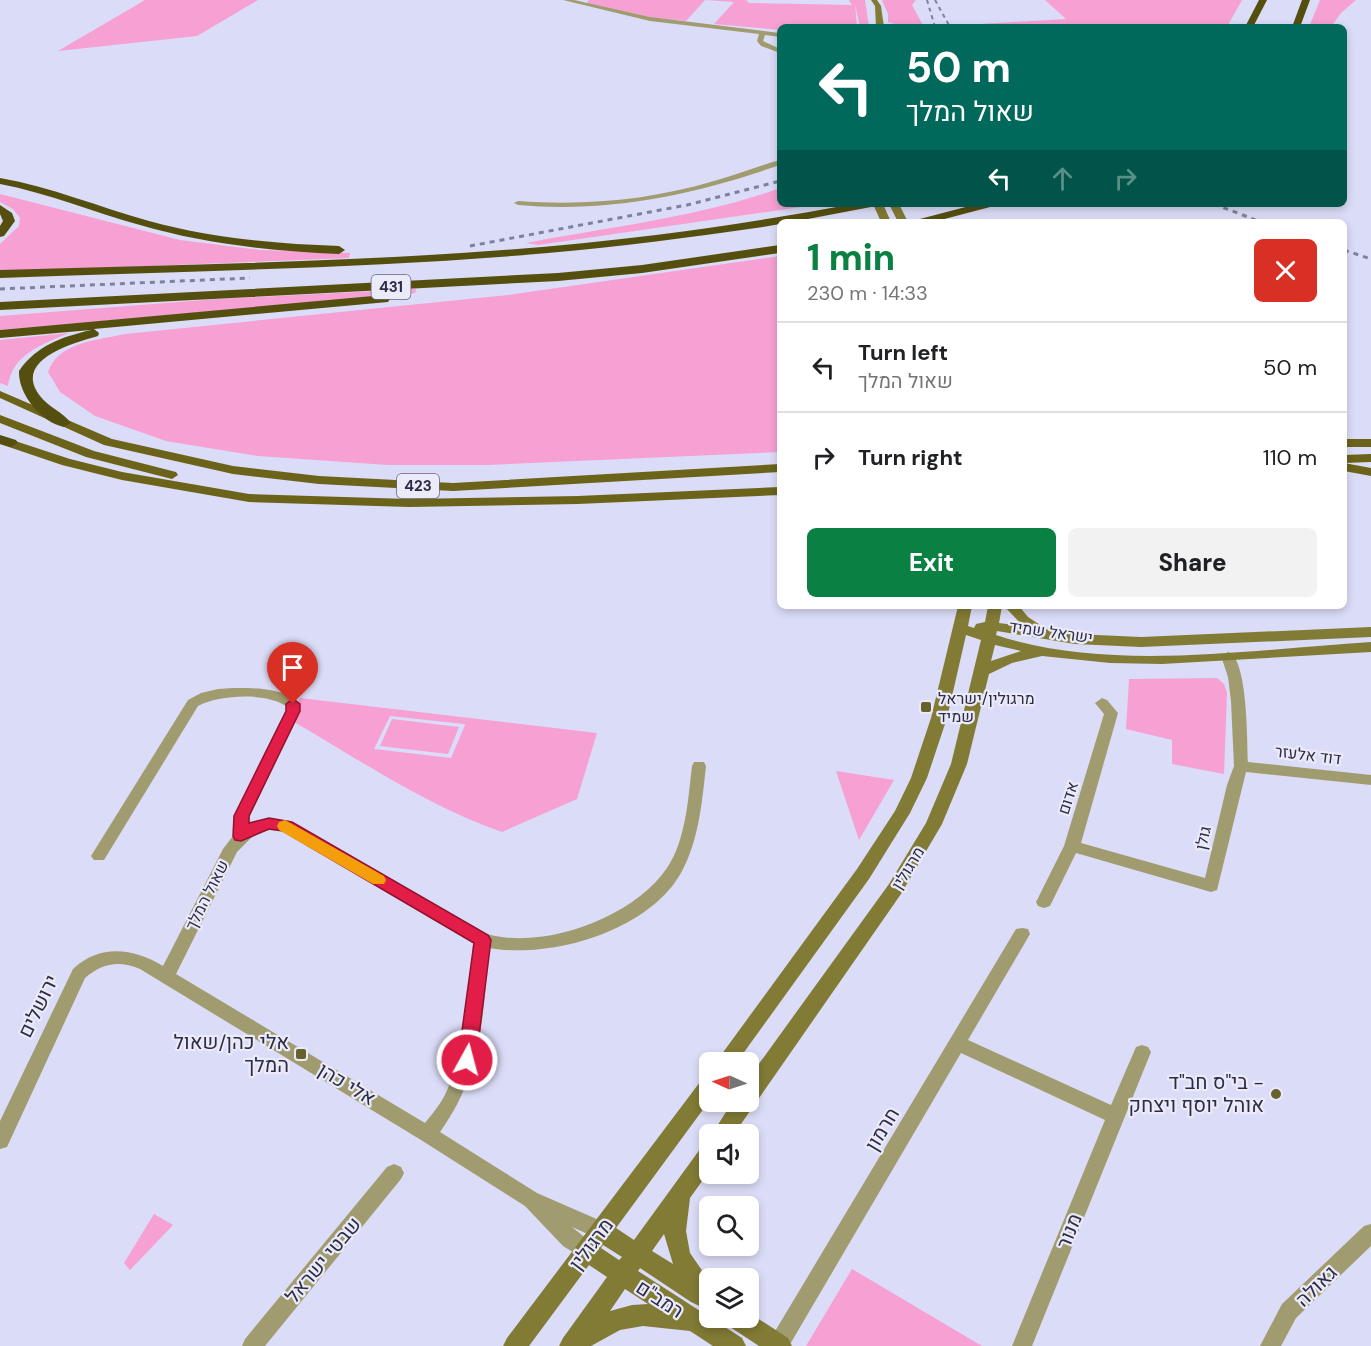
<!DOCTYPE html>
<meta charset="utf-8">
<style>
body{margin:0;font-family:"DM Sans",Heebo,sans-serif;background:#f2f2f2;color:#202124;height:100vh;display:flex;flex-direction:column;font-size:22px;white-space:nowrap}
*{box-sizing:border-box;margin:0}
p{font-size:20px;color:#757577}
.icon{flex:none;width:33px;height:33px;fill:none;stroke:currentColor;stroke-width:2;stroke-linecap:round;stroke-linejoin:round}
.map{position:relative;flex:1;overflow:hidden}
.sheet{position:absolute;left:777px;top:219px;width:570px;height:390px;display:flex;flex-direction:column;background:#fff;border-radius:9px;box-shadow:0 3px 9px #0003}
.sheet>*{flex:none}
.banner{position:absolute;left:777px;top:24px;width:570px;height:183px;border-radius:9px;box-shadow:0 3px 9px #0003;background:#00695c;color:#fff;overflow:hidden}
.needle{width:39px;rotate:273deg}
.tools{position:absolute;left:699px;top:1052px;display:grid;gap:12px}
.tools a{display:grid;place-items:center;width:60px;height:60px;border-radius:9px;background:#fff;box-shadow:0 3px 9px #0003;font-size:30px}
.pin{position:absolute;display:grid;place-items:center;width:51px;height:51px;color:#fff;margin:-62px -26px;border-radius:50% 50% 50% 0;rotate:-45deg;box-shadow:0 0 6px #0007}
.pin .icon{rotate:45deg}
.me{position:absolute;width:66px;margin:-33px;rotate:7deg;stroke-linejoin:round;filter:drop-shadow(0 0 4px #0008)}
.turn{display:flex;align-items:center;gap:21px;height:126px;padding:0 30px;font-size:27px}
.turn .icon{width:78px;height:78px;stroke-width:2.5}
.turn b{display:block;font-size:42px;line-height:51px}
.lanes{display:flex;align-items:center;height:57px;padding:0 30px;background:#0003;justify-content:center;gap:30px;direction:ltr}
.lanes .off{opacity:.35}
.round{display:grid;place-items:center;flex:none;width:63px;height:63px;border-radius:9px;background:#f2f2f2}
.head{display:flex;align-items:center;justify-content:space-between;height:102px;padding:0 30px}
h1{font-size:36px;font-weight:800;line-height:45px;color:#0b8043}
.primary-button{display:flex;gap:12px;margin-top:auto;padding:12px 30px}
.primary-button a{flex:1;height:69px;border-radius:9px;background:#0b8043;color:#fff;font-size:24px;font-weight:800;line-height:69px;text-align:center}
.primary-button a+a{background:#f2f2f2;color:#202124}
ul{padding:0;list-style:none}
li{display:flex;align-items:center;gap:18px;height:90px;padding:0 30px;border-top:2px solid #e0e0e0}
li div{flex:1}
li b{display:block;font-size:22px}
li em{font-style:normal}
.map>svg:first-child{display:block}
.green{fill:#f6a0d4;fill-rule:evenodd}
.lines{fill:none;stroke-linecap:round;stroke-linejoin:round}
.street{fill:#a09c70;fill-rule:evenodd}
.secondary{fill:#827b35;fill-rule:evenodd}
.primary{fill:#6b631a;fill-rule:evenodd}
.highway{fill:#554f0f;fill-rule:evenodd}
.rail-far1{stroke:#80819c;stroke-width:2;stroke-dasharray:4 4;stroke-linecap:butt}
.rail{stroke:#80819c;stroke-width:3;stroke-dasharray:5 5;stroke-linecap:butt}
.route{fill:#e11d48;stroke:#92132f;stroke-width:1.5}
.slow{fill:#f59e0b}
.poi-dot{fill:#66612d;stroke:#eaeaf8;stroke-width:2}
.labels{text-anchor:middle;dominant-baseline:central;stroke-width:4.5;stroke-linejoin:round;paint-order:stroke}
.shield{fill:#eaeaf8;stroke:#65657c;stroke-width:1.5}
.shield-label{font-size:15px;font-weight:bold;fill:#2c2c47}
.street-label{font-size:16px;fill:#2c2c47;stroke:#eaeaf8}
.poi-label{font-size:16px;fill:#2c2c47;stroke:#eaeaf8;text-anchor:start}
.near-street-label{font-size:20px;fill:#2c2c47;stroke:#eaeaf8}
.near-poi-label{font-size:20px;fill:#2c2c47;stroke:#eaeaf8;text-anchor:end}
</style>
<div class="map">
<svg width="1371" height="1346" viewBox="0 0 1371 1346">
<rect width="100%" height="100%" fill="#dbdcf7"/>
<path class="green" d="M145 0H258L197 36 58 51Z
M589 0H746L749 3 852 5 849 0H865L869 27H860L855 4 857 27H780V30L714 24 734 2 705 0 686 21 655 18 589 4 587 2Z
M882 0H916L912 5 924 27H904L888 22V14Z
M1045 0H1242L1227 27H964L963 25 1066 19Z
M1320 0H1356L1341 13 1331 27H1309Z
M780 188V204H822L538 245 526 243C609 227 701 217 780 188Z
M0 194 180 240 261 250 350 253 349 258 0 272V244L19 226 20 218 13 209 0 202Z
M780 256V452L488 465H388L258 456 166 441 95 416 60 392 48 372C58 342 98 340 125 334L508 295Z
M416 289 415 293 0 330V316L217 299Z
M69 333C43 344 12 354 8 386L0 383V340Z
M1217 678 1224 684 1227 693 1224 774 1172 764V740L1126 729 1129 679Z
M300 698 597 733 577 799 502 832C427 806 358 759 289 719ZM390 716 464 724 465 725 451 758 374 749Z
M392 719 459 727 448 754 380 746Z
M836 771 894 780 859 840Z
M154 1214 173 1225 130 1270 124 1263Z
M852 1269 982 1346H806Z"/>
<g class="lines">
<path class="street" d="M563 0H574L650 17 780 33V37L765 35 763 41 780 49V53L761 46 757 41 759 34 650 21Z
M780 160V165C694 195 609 213 518 205L514 203 518 201C585 206 650 200 714 181 736 175 758 166 780 160Z
M1228 652C1248 657 1247 743 1248 762L1371 775V785L1246 772 1217 890 1211 892 1076 853 1050 906 1044 908 1038 906 1036 902 1064 846 1104 714 1095 703 1102 698 1107 700 1118 713 1081 843 1205 878 1227 785 1234 766 1231 701 1228 677 1221 656Z
M218 689C239 687 286 686 300 704V711L250 816 249 825 269 819 291 822 473 929C531 956 632 920 667 868 686 840 688 799 692 766L694 762H704L706 766C702 802 699 840 681 873 648 931 552 959 489 948 483 1016 482 1074 440 1132L537 1193 608 1224 611 1231 608 1238 601 1240 572 1227 593 1244 596 1251 593 1258 586 1260 563 1246 525 1206 421 1140 140 969C119 960 102 963 85 978L7 1147 0 1149V1121L73 969C100 944 133 948 163 966L223 849 233 836 234 816 286 711V706C265 692 219 695 198 706L104 860H94L91 856 188 700 201 693ZM269 830 283 831 473 943C468 991 469 1044 448 1088 443 1101 434 1112 425 1123L176 974 237 852 254 835Z
M1022 928 1028 929 1030 934 968 1040 1111 1105 1136 1047 1142 1045 1148 1047 1151 1052 1032 1346H1012L1105 1120 961 1053 789 1346H768L771 1338 1016 929Z
M394 1164 401 1167 404 1173 401 1179 265 1346H242L245 1339 387 1167Z
M1371 1224V1246L1296 1318 1281 1346H1260L1282 1304 1364 1226Z"/>
<path class="secondary" d="M871 0H877L881 6 884 27H876L875 6Z
M873 204H883L891 222H881Z
M889 204H899L908 222H898Z
M958 606H972L968 626 974 628 976 624 985 622 988 606H1002L999 623 1023 626 1004 606H1019L1028 617 1048 630 1075 634 1141 637 1371 627V637L1141 647 1075 644 997 631 996 635C1108 673 1255 649 1371 642V652L1162 664 1110 663 1042 656 1012 663 989 674 967 764 942 824 901 894 734 1134H712L733 1101H748V1079L889 884 926 823 951 764 981 640 966 635 947 718 927 778 910 813 869 879 737 1062H716L857 869 895 811 911 778 931 718ZM995 645 1021 651 991 661Z
M710 1076V1100L616 1228 634 1240 703 1145 710 1143V1170L690 1198 686 1231 690 1253 710 1282V1311L691 1302 640 1268 638 1271 742 1338 746 1346H713L690 1331 643 1326 620 1330 591 1346H559L563 1338 607 1277 589 1265 529 1346H503L507 1338 703 1078ZM664 1234 673 1264 652 1251ZM603 1245 622 1257 619 1260 601 1248ZM625 1289 648 1304 632 1305 610 1311Z
M748 1312 788 1338 792 1346H759L727 1325 724 1317H748Z"/>
<path class="primary" d="M0 391 112 439 233 466 319 476 453 483 780 464V472L453 491 319 484 233 474 104 445 0 398Z
M0 415 94 451 176 472 178 475 172 479 86 457 0 423Z
M0 436 70 459 122 472 249 494 409 499 578 496 780 487V495L578 504 409 507 249 502 122 480 62 465 0 444Z
M1344 439H1371V447H1344Z
M1371 454V462L1344 463V455Z
M1344 463 1371 468V476L1344 471Z"/>
<path class="highway" d="M1259 0H1267L1253 27H1245Z
M1302 0H1310L1300 27H1292Z
M0 178C51 187 99 207 149 221 211 238 275 244 339 246L345 250 339 254C272 251 205 244 140 225 93 212 48 193 0 184Z
M853 204H877L871 207 792 222H780V224L763 227C692 237 620 247 548 253 366 269 182 271 0 278V270C219 263 439 262 656 235 722 227 787 216 853 204Z
M977 204H996L994 206 933 222H914L916 220Z
M0 205 12 213 15 221 4 236 0 237V226L3 221 0 214Z
M780 245V253L642 273 558 281 0 310V302L558 273 642 265Z
M384 295 390 299 388 302 94 329 99 333 98 336C73 343 12 360 40 396 48 407 63 412 71 423L64 427C41 422 18 394 19 371 37 345 62 337 91 330L0 338V330Z
M0 435 16 440 18 443 11 447 0 444Z"/>
<path class="rail-far1" d="M927 0 935 27
M935 0 950 27"/>
<path class="rail" d="M1214 204 1261 222
M470 246 687 205 780 181
M1344 250 1371 259
M0 289 250 278"/>
</g>
<path class="route" d="M293 699 300 704V711L249 816V823L269 818 292 822 488 935 491 940 476 1060 473 1066 467 1068 460 1066 458 1060 474 943 283 831 269 829 241 841 235 840 233 836 234 816 286 711V704Z"/>
<path class="slow" d="M285 820 384 876 386 880 384 884H373L279 830 277 826 279 822Z"/>
<g class="poi-dot">
<rect x="920" y="701" width="12" height="12" rx="3"/>
<rect x="295" y="1048" width="12" height="12" rx="3"/>
<circle cx="1276" cy="1094" r="6"/>
</g>
<g class="labels">
<g class="shield">
<rect x="371.5" y="275" width="39" height="24" rx="4.5"/>
<rect x="397" y="474" width="42" height="24" rx="4.5"/>
</g>
<g class="shield-label">
<text x="391" y="287">431</text>
<text x="418" y="486">423</text>
</g>
<g class="street-label">
<text transform="translate(1051 632) rotate(8)">ישראל שמיד</text>
<text transform="translate(1308 755) rotate(7)">דוד אלעזר</text>
<text transform="translate(1068 798) rotate(-72)">אדום</text>
<text transform="translate(1203 838) rotate(-77)">גולן</text>
<text transform="translate(908 868) rotate(-58)">מרגולין</text>
<text transform="translate(207 895) rotate(-63)">שאול המלך</text>
</g>
<g class="poi-label">
<text x="938" y="698">מרגולין/ישראל<tspan x="938" dy="18">שמיד</tspan></text>
</g>
<g class="near-street-label">
<text transform="translate(38 1006) rotate(-64)">ירושלים</text>
<text transform="translate(347 1084) rotate(31)">אלי כהן</text>
<text transform="translate(882 1129) rotate(-59)">חרמון</text>
<text transform="translate(1069 1231) rotate(-68)">מנור</text>
<text transform="translate(591 1244) rotate(-53)">מרגולין</text>
<text transform="translate(323 1260) rotate(-50)">שבטי ישראל</text>
<text transform="translate(1316 1286) rotate(-44)">גאולה</text>
<text transform="translate(660 1299) rotate(33)">רמב"ם</text>
</g>
<g class="near-poi-label">
<text x="289" y="1042">אלי כהן/שאול<tspan x="289" dy="23">המלך</tspan></text>
<text x="1264" y="1082">בי"ס חב"ד -<tspan x="1264" dy="23">אוהל יוסף ויצחק</tspan></text>
</g>
</g>
</svg>
<div class="tools">
<a><svg class="needle" viewBox="-14 -14 28 28"><path d="M0-13l5 13h-10z" fill="#e53935"/><path d="M0 13l5-13h-10z" fill="#757577"/></svg></a>
<a><svg class="icon" aria-label="sound" viewBox="0 0 24 24"><path d="M4 9h4l5-4v14l-5-4H4zM17 9q2 3 0 6"/></svg></a>
<a><svg class="icon" aria-label="search" viewBox="0 0 24 24"><circle cx="10" cy="10" r="6"/><path d="M15 15l6 6"/></svg></a>
<a><svg class="icon" aria-label="layers" viewBox="0 0 24 24"><path d="M12 4l9 5-9 5-9-5zM3 14l9 5 9-5"/></svg></a>
</div>
<div class="pin" style="left:293px;top:704px;background:#d93025"><svg class="icon" aria-label="arrive" viewBox="0 0 24 24"><path d="M6 21V4h12l-3 4 3 4H6"/></svg></div>
<svg class="me" style="left:467px;top:1060px" viewBox="-20 -20 40 40"><circle r="17" fill="#e11d48" stroke="#fff" stroke-width="3"/><path d="M0-11L8 9 0 5-8 9z" fill="#fff"/></svg>
<div class="banner">
<div class="turn"><svg class="icon" aria-label="left" viewBox="0 0 24 24"><path d="M17 20v-9H6M10 6l-5 5 5 5"/></svg><div><b>50 m</b>שאול המלך</div></div>
<div class="lanes"><svg class="icon" aria-label="left" viewBox="0 0 24 24"><path d="M17 20v-9H6M10 6l-5 5 5 5"/></svg><svg class="icon off" aria-label="ahead" viewBox="0 0 24 24"><path d="M12 20V5M6 11l6-6 6 6"/></svg><svg class="icon off" aria-label="right" viewBox="0 0 24 24"><path d="M7 20v-9h11M14 6l5 5-5 5"/></svg></div>
</div>
<section class="sheet">
<div class="head"><div><h1>1 min</h1><p>230 m · 14:33</p></div><a class="round" style="background:#d93025;color:#fff"><svg class="icon" aria-label="close" viewBox="0 0 24 24"><path d="M6 6l12 12M18 6L6 18"/></svg></a></div>
<ul>
<li><svg class="icon" aria-label="left" viewBox="0 0 24 24"><path d="M17 20v-9H6M10 6l-5 5 5 5"/></svg><div><b>Turn left</b><p>שאול המלך</p></div><em>50 m</em></li>
<li><svg class="icon" aria-label="right" viewBox="0 0 24 24"><path d="M7 20v-9h11M14 6l5 5-5 5"/></svg><div><b>Turn right</b></div><em>110 m</em></li>
</ul>
<div class="primary-button"><a>Exit</a><a>Share</a></div>
</section>
</div>
